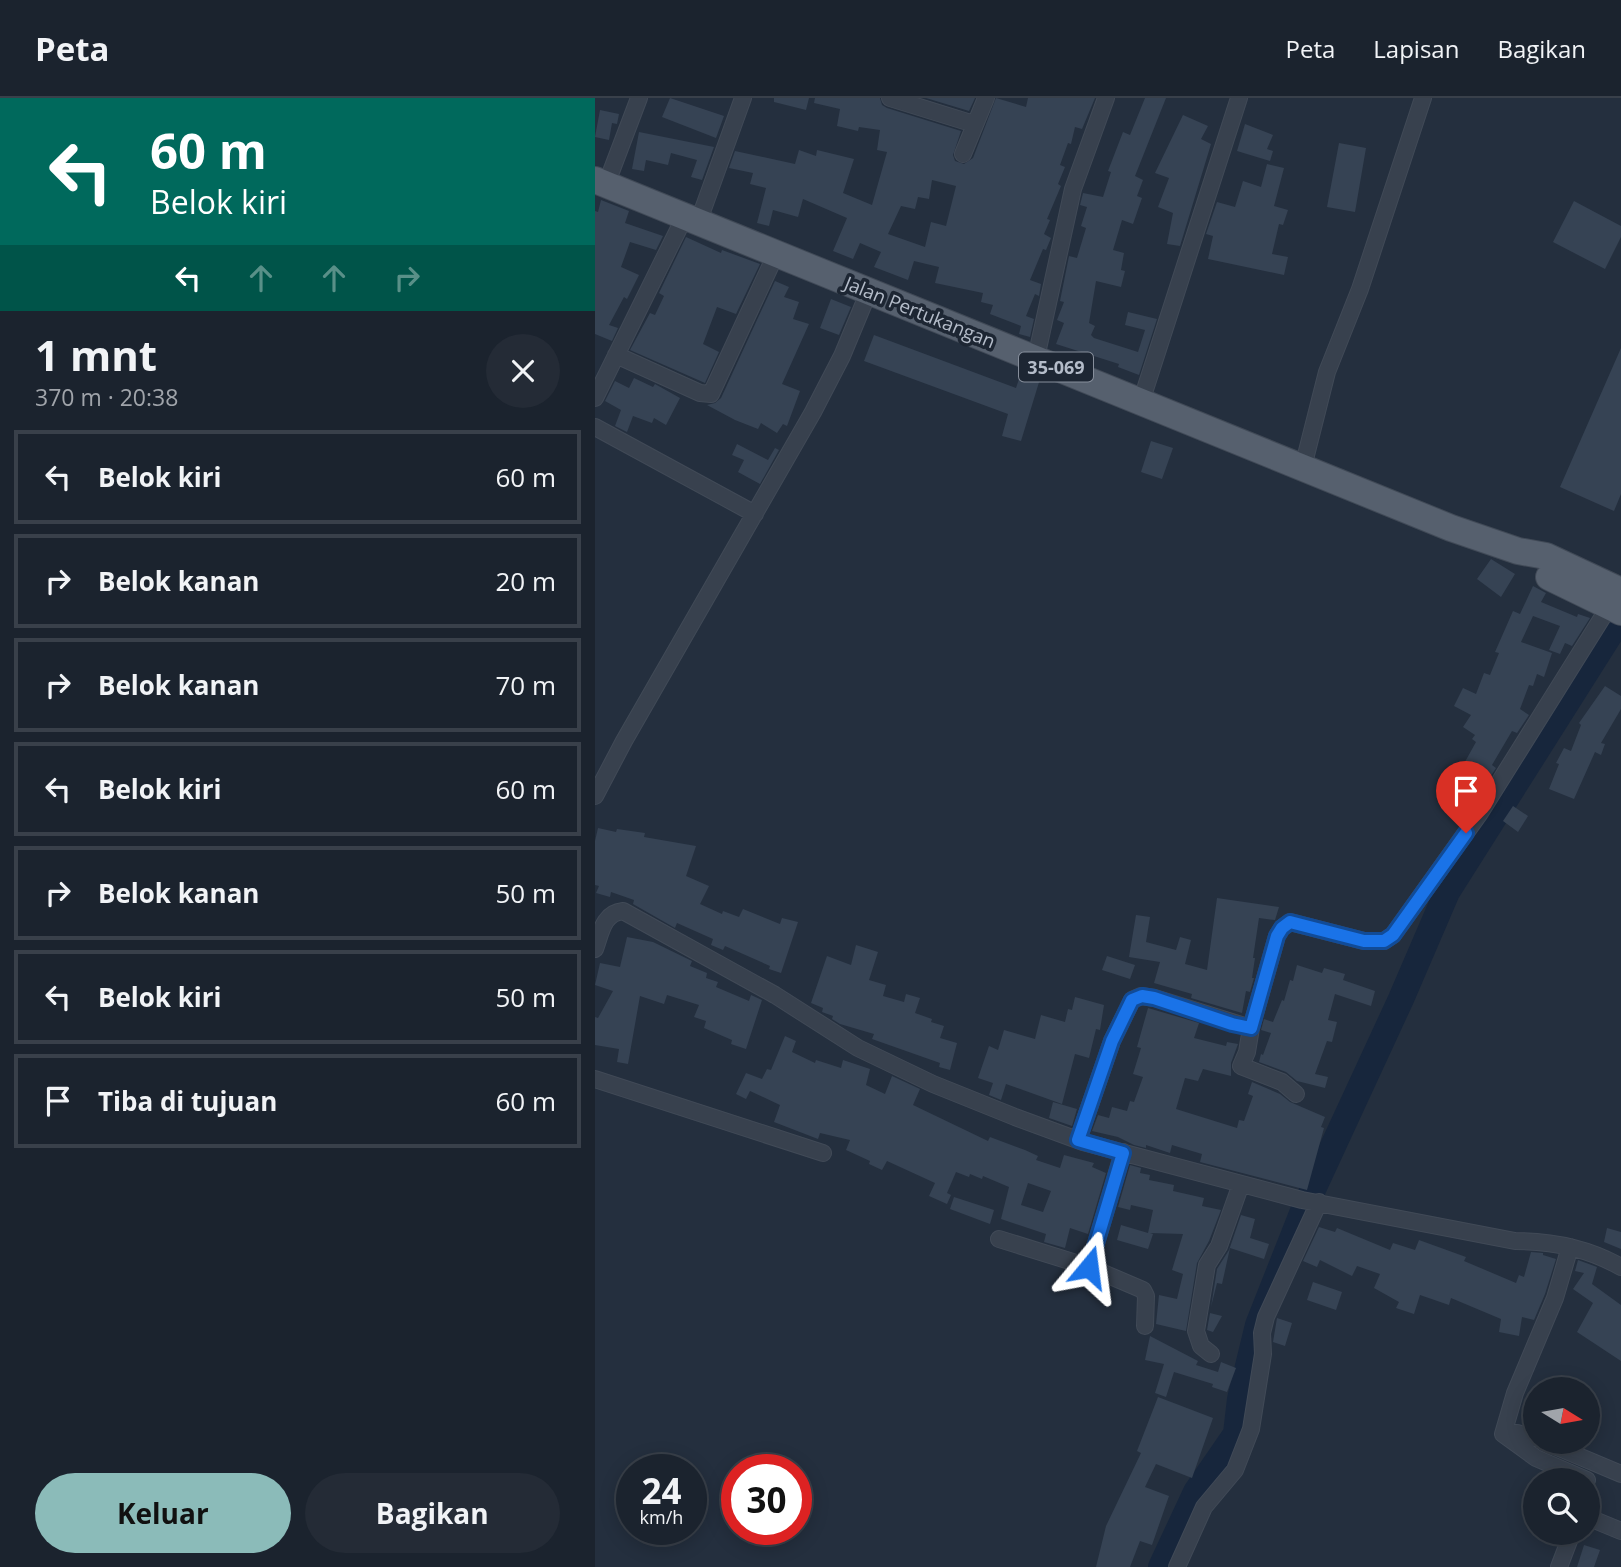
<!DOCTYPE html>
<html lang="id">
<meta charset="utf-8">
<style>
body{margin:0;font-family:"Open Sans",sans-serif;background:#242b36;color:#f1f3f6;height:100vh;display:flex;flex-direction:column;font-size:26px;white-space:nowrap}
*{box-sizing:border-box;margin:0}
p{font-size:23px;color:#a0a4aa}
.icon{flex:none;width:38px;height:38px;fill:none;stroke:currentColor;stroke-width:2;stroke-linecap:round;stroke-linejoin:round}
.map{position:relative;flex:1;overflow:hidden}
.drawer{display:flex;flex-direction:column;background:#1b232e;width:595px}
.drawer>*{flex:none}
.guide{background:#00695c;color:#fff;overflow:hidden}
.needle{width:46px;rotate:101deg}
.controls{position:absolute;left:928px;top:1279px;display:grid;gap:14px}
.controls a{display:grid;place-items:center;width:77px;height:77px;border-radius:50%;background:#1b232e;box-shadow:0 4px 18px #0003,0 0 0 2px #39404a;font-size:35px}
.speed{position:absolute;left:21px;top:1356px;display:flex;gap:14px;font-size:35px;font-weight:700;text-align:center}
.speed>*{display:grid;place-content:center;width:91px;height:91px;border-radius:50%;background:#1b232e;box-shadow:0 4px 18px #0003,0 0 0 2px #39404a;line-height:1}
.speed small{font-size:18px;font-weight:400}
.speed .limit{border:10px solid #d22;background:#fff;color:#111}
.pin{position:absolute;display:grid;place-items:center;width:60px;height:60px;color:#fff;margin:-72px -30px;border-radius:50% 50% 50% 0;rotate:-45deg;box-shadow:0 0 7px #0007}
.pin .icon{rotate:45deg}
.me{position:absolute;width:77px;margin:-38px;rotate:16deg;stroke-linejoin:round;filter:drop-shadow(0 0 5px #0008)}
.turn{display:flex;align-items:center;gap:24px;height:147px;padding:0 35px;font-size:32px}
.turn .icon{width:91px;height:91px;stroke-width:2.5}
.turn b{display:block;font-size:49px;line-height:60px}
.lanes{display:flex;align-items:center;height:66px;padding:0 35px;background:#0003;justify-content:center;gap:35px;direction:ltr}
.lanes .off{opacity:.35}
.round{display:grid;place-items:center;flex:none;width:74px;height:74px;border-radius:37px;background:#242b36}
.overview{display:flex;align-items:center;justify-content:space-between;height:119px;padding:0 35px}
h1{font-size:42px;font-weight:700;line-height:52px}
.primary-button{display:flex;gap:14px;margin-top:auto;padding:14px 35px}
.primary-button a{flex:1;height:80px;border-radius:42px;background:#8bbbb9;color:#111;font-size:28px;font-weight:700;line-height:80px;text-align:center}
.primary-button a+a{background:#242b36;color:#f1f3f6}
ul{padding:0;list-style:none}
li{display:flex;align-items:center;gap:21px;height:94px;margin:0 14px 10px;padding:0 21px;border:4px solid #39404a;border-radius:0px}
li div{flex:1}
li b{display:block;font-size:26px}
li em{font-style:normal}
header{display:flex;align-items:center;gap:42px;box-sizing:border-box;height:98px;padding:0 35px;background:#1b232e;border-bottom:2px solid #39404a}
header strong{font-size:33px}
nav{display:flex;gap:38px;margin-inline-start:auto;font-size:24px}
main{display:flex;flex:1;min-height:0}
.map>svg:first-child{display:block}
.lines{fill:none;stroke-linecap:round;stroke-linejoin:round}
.river{stroke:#17263c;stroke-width:26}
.building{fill:#364354;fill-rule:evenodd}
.minor-casing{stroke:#414a57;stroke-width:18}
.primary-casing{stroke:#414a57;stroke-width:28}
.minor{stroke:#38414e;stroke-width:16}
.primary{stroke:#56606e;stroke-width:26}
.route-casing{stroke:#114b97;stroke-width:18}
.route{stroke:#1a73e8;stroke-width:12}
.labels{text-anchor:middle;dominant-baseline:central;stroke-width:7;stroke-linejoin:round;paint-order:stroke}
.shield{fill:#1d2633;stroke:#878f9c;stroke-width:2}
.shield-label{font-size:18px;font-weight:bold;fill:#b4bcc9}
.street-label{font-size:19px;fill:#b4bcc9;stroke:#1d2633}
</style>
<header>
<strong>Peta</strong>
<nav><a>Peta</a><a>Lapisan</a><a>Bagikan</a></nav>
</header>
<main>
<section class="drawer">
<div class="guide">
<div class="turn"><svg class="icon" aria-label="left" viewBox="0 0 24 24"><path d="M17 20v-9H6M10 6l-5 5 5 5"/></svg><div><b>60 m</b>Belok kiri</div></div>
<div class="lanes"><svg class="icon" aria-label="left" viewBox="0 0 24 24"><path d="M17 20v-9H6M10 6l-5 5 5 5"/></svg><svg class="icon off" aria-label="ahead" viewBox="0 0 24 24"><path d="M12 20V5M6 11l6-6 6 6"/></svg><svg class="icon off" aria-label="ahead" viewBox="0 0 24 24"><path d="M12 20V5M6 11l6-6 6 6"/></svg><svg class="icon off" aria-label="right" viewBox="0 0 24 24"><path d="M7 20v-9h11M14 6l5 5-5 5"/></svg></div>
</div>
<div class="overview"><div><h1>1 mnt</h1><p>370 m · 20:38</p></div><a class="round"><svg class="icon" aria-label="close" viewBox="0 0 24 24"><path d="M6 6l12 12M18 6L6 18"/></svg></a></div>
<ul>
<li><svg class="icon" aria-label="left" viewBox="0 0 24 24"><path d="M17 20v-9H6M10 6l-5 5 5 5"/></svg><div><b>Belok kiri</b></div><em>60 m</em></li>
<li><svg class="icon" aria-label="right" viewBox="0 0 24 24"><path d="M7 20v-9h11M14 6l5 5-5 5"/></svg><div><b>Belok kanan</b></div><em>20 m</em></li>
<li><svg class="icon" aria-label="right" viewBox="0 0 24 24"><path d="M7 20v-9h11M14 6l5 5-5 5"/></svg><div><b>Belok kanan</b></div><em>70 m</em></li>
<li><svg class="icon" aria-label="left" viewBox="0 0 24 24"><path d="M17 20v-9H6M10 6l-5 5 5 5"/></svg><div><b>Belok kiri</b></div><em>60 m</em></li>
<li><svg class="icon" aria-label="right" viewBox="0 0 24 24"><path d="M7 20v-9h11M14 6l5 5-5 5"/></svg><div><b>Belok kanan</b></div><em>50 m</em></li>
<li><svg class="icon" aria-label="left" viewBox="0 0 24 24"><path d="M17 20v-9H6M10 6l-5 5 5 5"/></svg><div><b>Belok kiri</b></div><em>50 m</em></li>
<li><svg class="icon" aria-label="arrive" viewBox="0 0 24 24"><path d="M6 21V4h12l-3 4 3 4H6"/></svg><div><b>Tiba di tujuan</b></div><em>60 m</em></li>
</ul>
<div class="primary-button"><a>Keluar</a><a>Bagikan</a></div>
</section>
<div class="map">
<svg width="1026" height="1469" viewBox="0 0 1026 1469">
<rect width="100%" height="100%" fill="#242f3e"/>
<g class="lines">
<path class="river" d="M566 1469 601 1394 641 1336 645 1301 663 1227 708 1113 806 901 852 794 1026 519"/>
</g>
<path class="building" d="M75 0 129 18 121 40 67 19Z
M179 0H214L211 12 179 4Z
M220 0H285L287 7 292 10 366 33 358 57 360 63 369 66 378 60 401 0 431 9 433 0H500L487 31 480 29 476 46 473 45 465 67 470 69 463 86 466 88 452 121 455 122 449 136 456 140 451 152 448 151 435 182 446 186 444 198 440 196 431 218 439 221 435 239 424 236 426 228 395 216 398 207 386 204 388 195 340 185 344 169 319 163 313 182 279 169 286 154 265 145 258 161 238 153 252 120 208 101 203 119 178 112 174 128 162 125 171 90 155 86 158 75 134 70 140 53 200 66 204 52 221 58 222 52 259 61 248 95 277 107 292 54 282 52 285 32 264 29 263 33 242 28 245 11 219 5ZM337 82 361 88 351 128 336 124 330 149 293 136 306 108 320 111 323 99 334 101Z
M331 0H380L374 13Z
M550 0H571L540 78 548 82 542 98 547 100 538 126 527 122 518 152 529 155 526 172 530 173 526 189 501 183 494 225 500 228 496 237 499 240 543 254 550 232 530 227 533 214 562 221 544 277 523 269 524 266 461 246 469 225 462 222 469 204 465 203 474 158 482 160 491 130 486 128 492 109 485 107 488 95 508 99 516 74 513 73 528 34 535 37Z
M5 12 24 16 22 26 17 25 14 42 0 39Z
M588 17 613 28 606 41 616 46 585 148 572 146 578 115 563 109 574 80 560 75Z
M650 26 678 37 672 51 678 53 675 63 642 53Z
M44 34 119 49 107 82 96 79 102 62 76 55 73 67 51 62 49 73 37 71Z
M744 45 771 50 760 114 732 109Z
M672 66 689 70 679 108 693 112 688 127 684 126 677 156 693 159 689 177 613 161 618 138 611 136 622 104 640 109 648 83 666 89Z
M6 102 34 113 30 125 68 138 61 152 35 144 26 169 44 177 32 201 29 199 14 227 23 230 17 243 0 236V113L3 114Z
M979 103 1026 128V139L1010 171 958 144Z
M91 139 126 155 127 152 165 166 141 216 122 209 108 246 124 254 110 285 35 252 55 215 60 217 69 198 64 195Z
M180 183 194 189 189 199 204 204 198 221 214 226 187 286 205 293 192 328 188 326 182 335 166 325 163 331 140 322 112 307 120 305 126 300Z
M236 201 256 209 244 237 225 230Z
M279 237 421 290 426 275 445 281 426 343 407 338 413 316 269 263Z
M1026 250V396L1019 413 965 389Z
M39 280 58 289 60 286 85 300 71 327 59 320 57 325 38 318 32 334 20 328 26 312 10 303 20 283 34 290Z
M556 343 578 350 567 381 546 374Z
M142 346 173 362 180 350 184 352 165 386 143 374 149 362 137 357Z
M896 461 920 476 906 499 882 481Z
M938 488 951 495 946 504 982 519 983 516 995 520 977 548 970 545 965 556 954 552 965 528 938 518 926 544 957 555 949 579 942 576 938 588 934 587 925 611 934 617 922 635 917 633 897 667 901 670 883 698 856 684 863 670 866 671 881 644 877 641 880 637 868 629 876 617 859 608 868 590 881 596 889 575 895 577 904 555 900 554 918 513 925 516Z
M1010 588 1026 598V611L1006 645 1010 646 1006 657 1000 654 979 701 954 691 964 666 961 665 969 650 976 653 986 627 984 625Z
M918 708 933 718 923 734 908 723Z
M3 730 21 734 22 731 50 735 49 739 101 748 91 778 114 788 105 806 127 816 128 813 144 819 148 811 185 826 187 820 203 824 186 875 174 871 175 868 130 848 128 852 116 847 118 841 82 825 80 830 38 806 39 802 16 794 15 799 1 795 4 788 0 787V743Z
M622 800 684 809 680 822 664 820 658 860H660L657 880H659L655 894 651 893 647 915 596 900 597 896 559 885 565 864 534 859 541 817 555 819 551 844 581 852 585 839 596 842 590 866 612 872Z
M32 839 58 844 97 863 95 868 112 875 111 880 123 884 121 889 154 903 156 897 167 902 151 951 136 946 137 942 109 930 111 923 99 919 104 907 72 897 69 906 45 898 33 966 22 964 24 951 0 947V919L3 920 18 893 0 887 5 865 25 869Z
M261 847 283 854 274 882 291 887 288 898 309 904 311 896 325 900 320 915 337 921 336 924 349 928 345 940 362 945 355 972 344 969 345 965 277 941 279 936 245 926 237 921 238 918 227 914 228 910 216 905 232 858 256 867Z
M512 858 540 867 535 881 507 872Z
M702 867 727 875 729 870 750 876 748 882 780 893 776 908 740 896 733 922 742 924 737 944 732 943 720 976 733 979 730 990 702 983 691 974 664 964 666 956 668 957 676 935 666 932 669 921 678 924 687 902 689 903 695 882 698 883Z
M480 899 509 907 505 932 501 931 494 960 480 956 467 1006 411 986 406 1002 394 997 398 985 383 980 394 948 403 952 409 932 440 941 446 917 470 924 473 911 477 912Z
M553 910 604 925 599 940 631 948 632 944 643 946 636 965V978L608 971 603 983 590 980 581 1011 642 1030 644 1022 649 1023 658 998 653 996 657 984 685 996 695 1004 730 1019 726 1029 729 1030 712 1092 605 1064 607 1056 577 1047 575 1055 551 1047V1050L539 1047 523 1039 497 1033 503 1017 514 1020 517 1009 532 1013 535 1003 539 1004 548 979 538 976 546 950 542 949Z
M190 938 201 943 197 954 220 965 221 962 246 970 248 962 275 971 271 987 290 996 297 978 325 991 318 1007 393 1043 395 1039 430 1052 443 1058 441 1062 465 1070 469 1057 499 1065 497 1069 511 1075 493 1136 475 1130 470 1150 449 1144 451 1136 406 1121 414 1089 388 1078 387 1081 375 1076 374 1079 361 1074 352 1095 356 1097 352 1106 334 1098 340 1085 292 1063 287 1072 274 1066 275 1063 251 1052 255 1042 225 1035 223 1041 179 1024 185 1007 155 993 151 1001 141 996 151 975 167 981 172 971 176 972ZM433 1085 456 1093 448 1114 426 1107Z
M458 1004 482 1011 477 1028 454 1020Z
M535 1067 546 1070 545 1075 555 1077 554 1082 579 1087 578 1093 609 1100 607 1108 626 1112 614 1143 602 1165 591 1233 561 1226 564 1197 582 1201 588 1176 577 1172 588 1136 555 1135 558 1136 553 1151 522 1142 526 1127 553 1135 558 1112 536 1107 535 1112 523 1109Z
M359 1099 399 1112 395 1126 355 1111Z
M646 1117 660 1121 655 1140 674 1146 669 1161 635 1150 627 1186 622 1185 616 1209 622 1171 634 1152Z
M724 1129 740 1134 742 1130 795 1152 798 1145 820 1152 824 1142 871 1159 869 1163 921 1185 924 1177 929 1179 936 1154 948 1155V1157L961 1161 950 1196 939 1222 927 1219 924 1238 904 1234 906 1221 856 1200 854 1207 825 1197 819 1216 801 1210 804 1204 779 1190 785 1176 762 1168 757 1178 725 1162 722 1169 708 1163Z
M1012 1130 1026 1134V1151L1009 1144Z
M983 1162 1002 1169 997 1186 1026 1207V1263L982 1234 998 1205 978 1191 989 1175 980 1173Z
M718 1184 747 1194 741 1212 712 1202Z
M615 1215 627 1218 618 1234 612 1232Z
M682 1220 697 1225 690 1248 678 1244Z
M555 1238 603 1263 601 1267 623 1274 626 1264 641 1270 632 1294 617 1289 618 1286 579 1274 571 1299 560 1295 569 1266 550 1262Z
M563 1299 618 1320 597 1380 561 1366 550 1389 574 1398 557 1447 545 1443 535 1469H501L511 1428 546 1355 542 1353Z
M989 1447 1005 1452 999 1469H982Z"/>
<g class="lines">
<g class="minor-casing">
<path id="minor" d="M295 0 379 26
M368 56 391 0
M11 87 44 0
M103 125 148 0
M21 257 105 295 116 296 181 156
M441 260 478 91 511 0
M0 300 89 120
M546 304 644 0
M0 329 160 416
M708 369 732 274 765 191 828 0
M0 698 29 643 218 314 247 258 274 193
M0 851C6 835 8 815 28 813L180 897 263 950 338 986 420 1019 488 1044 707 1102 920 1143C957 1143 993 1150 1026 1169
M656 930 652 954 646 968 687 984 701 996
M0 981 228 1055
M483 1042 517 943 537 902 546 898 560 900 656 930 682 838 687 830 695 824 769 843H789L798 837 885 715 1017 504
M528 1054 494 1169 548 1192 551 1198 550 1228
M404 1141 494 1169
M616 1256 606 1248 601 1233 612 1167 624 1148 646 1086
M908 1336 941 1360 992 1382
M940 1340 922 1335 908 1336 920 1295 960 1200 975 1149
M950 1344 1026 1376
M992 1419 1026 1433
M582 1469 609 1409 640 1372 656 1331 668 1256 667 1235 671 1219 724 1104
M964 1469 977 1435"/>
</g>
<g class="primary-casing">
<path id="primary" d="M0 82 856 430 923 453 951 458 1026 493
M954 479 1026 514"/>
</g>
<use href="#minor" class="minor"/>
<use href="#primary" class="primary"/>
</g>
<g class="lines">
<g class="route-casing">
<path id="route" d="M494 1169 528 1055 483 1042 517 943 537 902 547 898 559 900 637 926 656 930 682 838 687 830 695 824 769 843H789L798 837 871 735"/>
</g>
<use href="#route" class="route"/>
</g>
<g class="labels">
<rect class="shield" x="424" y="254.5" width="74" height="29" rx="5"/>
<g class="shield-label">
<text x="461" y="269">35-069</text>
</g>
<g class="street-label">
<text transform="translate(325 214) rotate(22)">Jalan Pertukangan</text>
</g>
</g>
</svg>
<div class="controls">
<a><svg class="needle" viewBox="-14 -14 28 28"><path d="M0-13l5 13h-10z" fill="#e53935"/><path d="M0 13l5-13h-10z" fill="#a0a4aa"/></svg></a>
<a><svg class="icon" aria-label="search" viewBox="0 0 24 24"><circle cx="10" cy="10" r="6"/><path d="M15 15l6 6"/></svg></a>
</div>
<div class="speed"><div>24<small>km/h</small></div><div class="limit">30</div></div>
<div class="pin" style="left:871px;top:735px;background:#d93025"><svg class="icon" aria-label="arrive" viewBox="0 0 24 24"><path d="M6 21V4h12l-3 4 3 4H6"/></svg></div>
<svg class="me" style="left:494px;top:1169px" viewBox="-20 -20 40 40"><path d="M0-17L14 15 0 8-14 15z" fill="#1a73e8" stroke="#fff" stroke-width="4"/></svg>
</div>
</main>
